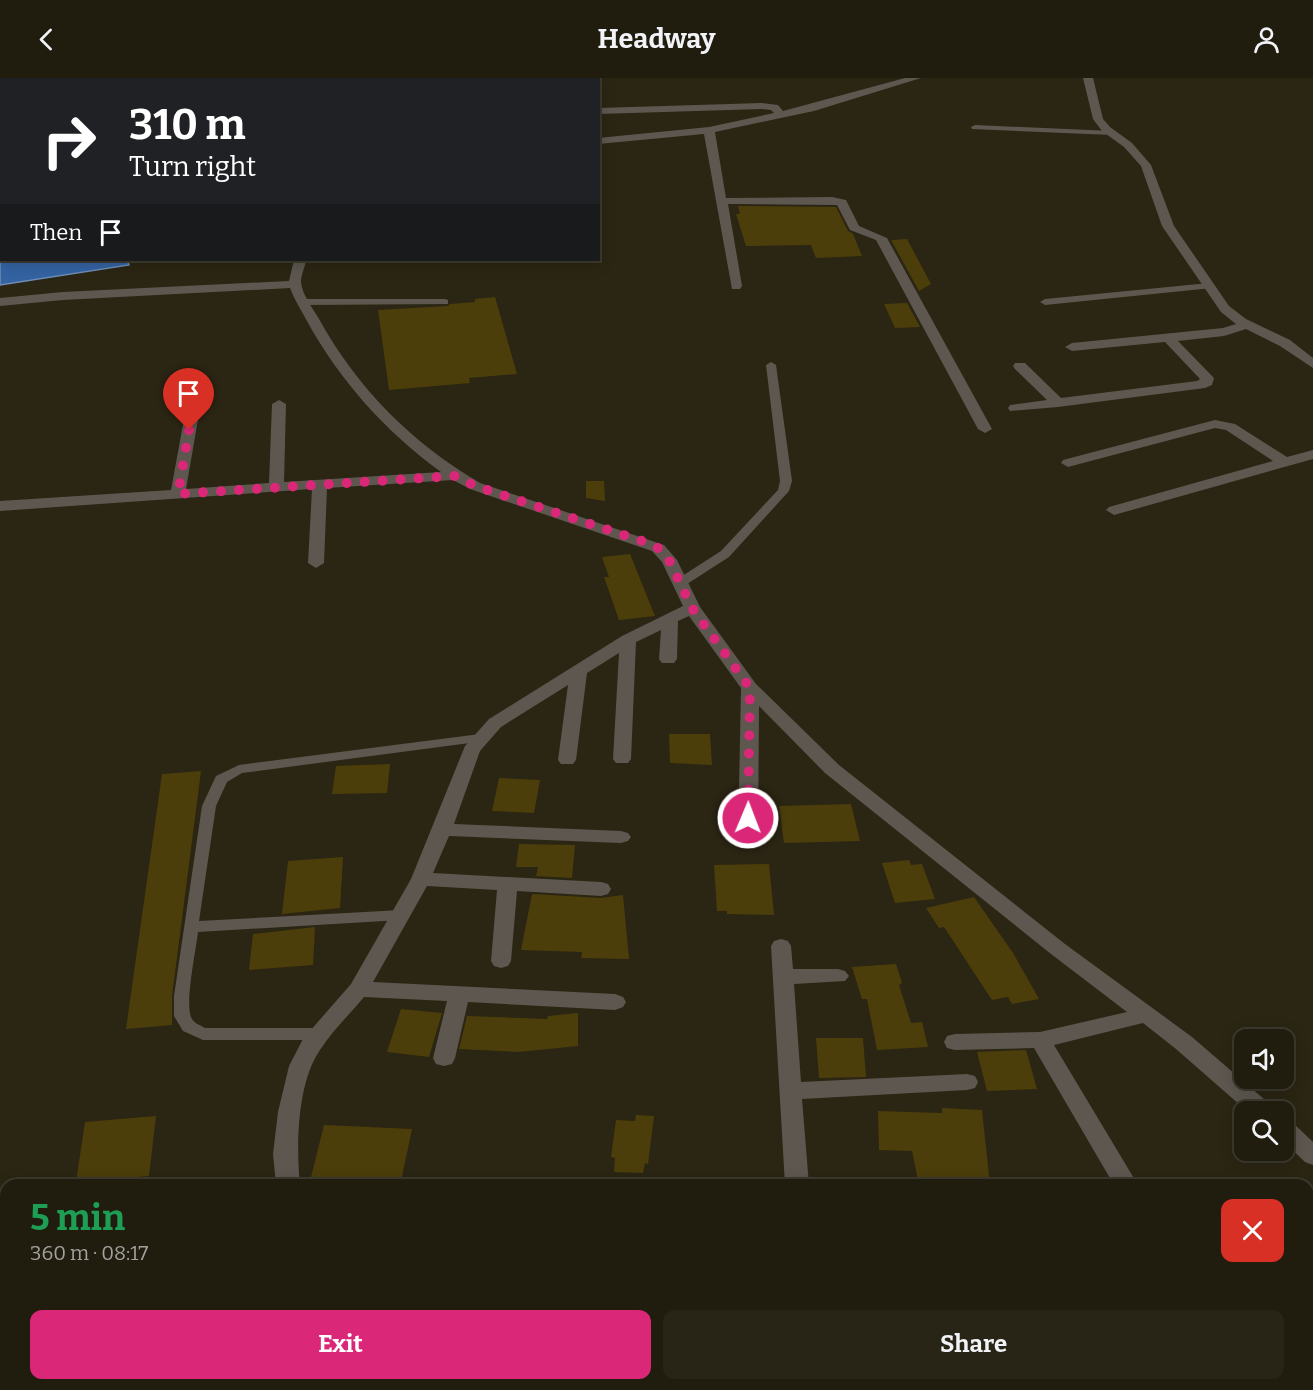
<!DOCTYPE html>
<meta charset="utf-8">
<style>
body{margin:0;font-family:Bitter,serif;background:#282517;color:#f1f3f6;height:100vh;display:flex;flex-direction:column;font-size:22px;white-space:nowrap}
*{box-sizing:border-box;margin:0}
p{font-size:20px;color:#a2a19e}
.icon{flex:none;width:33px;height:33px;fill:none;stroke:currentColor;stroke-width:2;stroke-linecap:round;stroke-linejoin:round}
.map{position:relative;flex:1;overflow:hidden}
.side{position:absolute;left:0px;top:1101px;width:1314px;height:212px;display:flex;flex-direction:column;background:#201c0e;border-radius:18px 18px 0 0;box-shadow:0 3px 15px #0003,0 0 0 2px #3d3a2e}
.side>*{flex:none}
.top-card{position:absolute;left:0px;top:0px;width:600px;height:183px;box-shadow:0 3px 15px #0003,0 0 0 2px #3d3a2e;background:#202124;color:#fff;overflow:hidden}
.fabs{position:absolute;left:1234px;top:951px;display:grid;gap:12px}
.fabs a{display:grid;place-items:center;width:60px;height:60px;border-radius:12px;background:#201c0e;box-shadow:0 3px 15px #0003,0 0 0 2px #3d3a2e;font-size:30px}
.pin{position:absolute;display:grid;place-items:center;width:51px;height:51px;color:#fff;margin:-62px -26px;border-radius:50% 50% 50% 0;rotate:-45deg;box-shadow:0 0 6px #0007}
.pin .icon{rotate:45deg}
.me{position:absolute;width:66px;margin:-33px;rotate:1deg;stroke-linejoin:round;filter:drop-shadow(0 0 4px #0008)}
.turn{display:flex;align-items:center;gap:21px;height:126px;padding:0 30px;font-size:27px}
.turn .icon{width:78px;height:78px;stroke-width:2.5}
.turn b{display:block;font-size:42px;line-height:51px}
.then{display:flex;align-items:center;height:57px;padding:0 30px;background:#0003;gap:12px;font-size:22px}
.round{display:grid;place-items:center;flex:none;width:63px;height:63px;border-radius:12px;background:#282517}
.summary{display:flex;align-items:center;justify-content:space-between;height:102px;padding:0 30px}
h1{font-size:36px;font-weight:700;line-height:45px;color:#1e9e55}
.action{display:flex;gap:12px;margin-top:auto;padding:12px 30px}
.action a{flex:1;height:69px;border-radius:12px;background:#db2777;color:#fff;font-size:24px;font-weight:700;line-height:69px;text-align:center}
.action a+a{background:#282517;color:#f1f3f6}
header{display:flex;justify-content:space-between;align-items:center;height:78px;padding:0 30px;background:#201c0e;font-size:27px;font-weight:700}
.map>svg:first-child{display:block}
.water{fill:#3463a2;stroke:#6d8db6;stroke-width:1.5}
.building{fill:#4c3e0b}
.lines{fill:none;stroke-linecap:round;stroke-linejoin:round}
.lane{fill:#5d5750;fill-rule:evenodd}
.street{fill:#5d5750;fill-rule:evenodd}
.route{stroke:#db2777;stroke-width:10;stroke-dasharray:0 18}
</style>
<header><svg class="icon" aria-label="back" viewBox="0 0 24 24"><path d="M15 5l-7 7 7 7"/></svg>Headway<svg class="icon" aria-label="person" viewBox="0 0 24 24"><circle cx="12" cy="8" r="4"/><path d="M4 21q1-7 8-7t8 7"/></svg></header>
<div class="map">
<svg width="1313" height="1312" viewBox="0 0 1313 1312">
<rect width="100%" height="100%" fill="#2b2513"/>
<path class="water" d="M0 108 2 182H127L129 187 0 207Z"/>
<path class="building" d="M738 128 836 129 848 153 853 156 862 178 816 180 811 167 746 168 736 136H740Z
M907 161 931 206 919 213 891 162Z
M495 219 517 296 469 300 470 305 389 312 378 232 448 228 450 226 475 224V221Z
M907 225 920 249 895 250 884 226Z
M586 403H604L605 423 586 420Z
M630 476 655 538 619 542 604 499H609L602 479Z
M669 656H710L712 687 670 685Z
M390 686 387 715 332 716 336 688Z
M201 693 172 918V947L126 951 162 696Z
M499 700 540 702 534 735 492 733Z
M851 726 860 763 784 765 779 728Z
M519 766 575 767 572 800 536 798 538 789H516Z
M343 779 340 830 282 836 288 783Z
M909 782 911 787 922 786 935 821 895 825 882 785Z
M769 786 774 837 727 836V833H717L714 787Z
M532 816 601 820 623 817 629 881 581 880 582 874 521 872Z
M974 819 1013 875 1039 921 1012 926 1008 919 992 922 944 849 939 850 926 830Z
M315 849 313 887 249 892 253 856Z
M896 886 902 905 899 907 911 945 922 944 928 969 877 972 867 921H862L852 889Z
M401 931 442 935 429 979 387 974Z
M578 935V968L518 974 459 971 467 938 547 941 548 938Z
M816 960H863L866 999 819 1000Z
M1026 972 1037 1011 987 1013 977 974Z
M942 1030 982 1032 990 1107H919L912 1073 879 1072 878 1033 942 1035Z
M636 1037 654 1038 648 1086 645 1085 643 1095 614 1094 615 1080 611 1079 616 1042 635 1043Z
M156 1038 149 1098 76 1104 85 1044Z
M324 1047 412 1051 401 1103 311 1099Z"/>
<g class="lines">
<path class="lane" d="M975 47 1112 53 1116 55 1112 57 972 51 971 49Z
M1209 205 1212 206V210L1045 227 1040 224 1045 221Z
M445 221 448 222V226L304 227 299 224 304 221Z
M771 284 776 287 792 403 789 413 729 479 684 508H676L674 505 676 502 721 473 778 412 780 403 766 287Z
M480 656 487 660 485 663 242 695 227 704 216 728 199 843 401 832 406 833 409 837 406 841 401 842 198 854C196 872 185 924 191 939 193 945 200 947 205 950H322L328 952 330 956 328 960 322 962H203L183 953 174 938V918L202 728 216 698 239 687Z
M431 1306H451L450 1312H430Z"/>
<path class="street" d="M905 0H921L814 33 715 54 726 120 832 119 846 122 859 148 887 160 992 351 985 355 978 351 876 162 850 152 837 127 728 126 742 208 740 211H732L704 56 598 66V60L709 49 774 35 771 32 762 31 598 36V30L762 25 778 27 783 33Z
M1083 0H1093L1103 41 1110 49 1132 65 1151 87 1174 148 1229 228 1246 241 1290 262 1313 280V290L1280 268 1246 251 1224 258 1178 263 1214 300 1212 307 1205 310 1058 329 1010 333 1008 330 1010 327 1047 322 1015 291 1013 288 1015 285H1025L1061 320 1197 303 1200 301 1165 264 1072 273 1065 269 1072 265 1223 250 1236 246 1221 234 1162 148 1141 88 1124 69 1102 53 1093 41Z
M294 182H306C305 189 301 197 301 204 302 217 313 230 319 241 357 310 412 365 480 405L664 467 677 482 700 529 756 606 839 687 1065 866 1192 959 1272 1028 1275 1034H1248L1176 971 1143 945 1054 967 1138 1107H1114L1034 970 955 972 947 970 944 964 947 958 955 956 1040 954 1127 934 1051 876 825 695 759 628 758 762 755 766 748 768 741 766 738 762 741 610 689 538 678 543 677 581 674 585H662L659 581 661 552 636 564 631 681 628 685H616L613 681 619 575 587 595 576 682 573 686H561L558 682 568 607 501 649 480 673 454 746 621 753 628 755 631 759 628 763 621 765 449 758 433 795 601 804 608 806 611 811 608 816 601 818 517 813 511 883 508 888 501 890 494 888 491 883 497 812 427 808 373 904 615 916 623 919 626 924 623 929 615 932 468 924 455 980 452 986 444 988 436 986 433 980 447 923 364 919C350 936 332 953 320 972 297 1005 296 1069 300 1107H276L273 1076 278 1034 289 988 303 961 351 906 411 801 465 668 489 641 622 558 683 528 662 484 652 473 470 411 453 402 327 410 324 485 316 490 308 485 312 411 0 433V423L171 412 186 330 193 326 200 330 186 411 269 405 272 326 279 322 286 326 284 404 441 394C385 353 340 303 307 243 301 232 294 221 290 210L63 222 0 228V220L63 214 289 203Z
M1215 342 1235 346 1287 379 1313 372V381L1114 437 1106 432 1109 429 1273 383 1226 352 1215 350 1068 389 1061 385 1063 382Z
M781 861 788 863 791 868 793 891H838L845 893 849 898 845 903 794 906 801 1004 967 996 975 998 978 1004 975 1010 967 1012 802 1021 809 1107H785L771 868 774 863Z
M1284 1041 1292 1044 1313 1064V1087L1305 1084 1284 1064Z
M1308 1158H1313V1178H1308Z
M45 1306H76L73 1312H42Z"/>
</g>
<g class="lines">
<path class="route" d="M189 352 178 416 455 398 475 408 645 464 658 470 669 482 692 530 750 610 748 740"/>
</g>
</svg>
<div class="fabs">
<a><svg class="icon" aria-label="sound" viewBox="0 0 24 24"><path d="M4 9h4l5-4v14l-5-4H4zM17 9q2 3 0 6"/></svg></a>
<a><svg class="icon" aria-label="search" viewBox="0 0 24 24"><circle cx="10" cy="10" r="6"/><path d="M15 15l6 6"/></svg></a>
</div>
<div class="pin" style="left:189px;top:352px;background:#d93025"><svg class="icon" aria-label="arrive" viewBox="0 0 24 24"><path d="M6 21V4h12l-3 4 3 4H6"/></svg></div>
<svg class="me" style="left:748px;top:740px" viewBox="-20 -20 40 40"><circle r="17" fill="#db2777" stroke="#fff" stroke-width="3"/><path d="M0-11L8 9 0 5-8 9z" fill="#fff"/></svg>
<div class="top-card">
<div class="turn"><svg class="icon" aria-label="right" viewBox="0 0 24 24"><path d="M7 20v-9h11M14 6l5 5-5 5"/></svg><div><b>310 m</b>Turn right</div></div>
<div class="then">Then<svg class="icon" aria-label="arrive" viewBox="0 0 24 24"><path d="M6 21V4h12l-3 4 3 4H6"/></svg></div>
</div>
<section class="side">
<div class="summary"><div><h1>5 min</h1><p>360 m · 08:17</p></div><a class="round" style="background:#d93025;color:#fff"><svg class="icon" aria-label="close" viewBox="0 0 24 24"><path d="M6 6l12 12M18 6L6 18"/></svg></a></div>
<div class="action"><a>Exit</a><a>Share</a></div>
</section>
</div>
